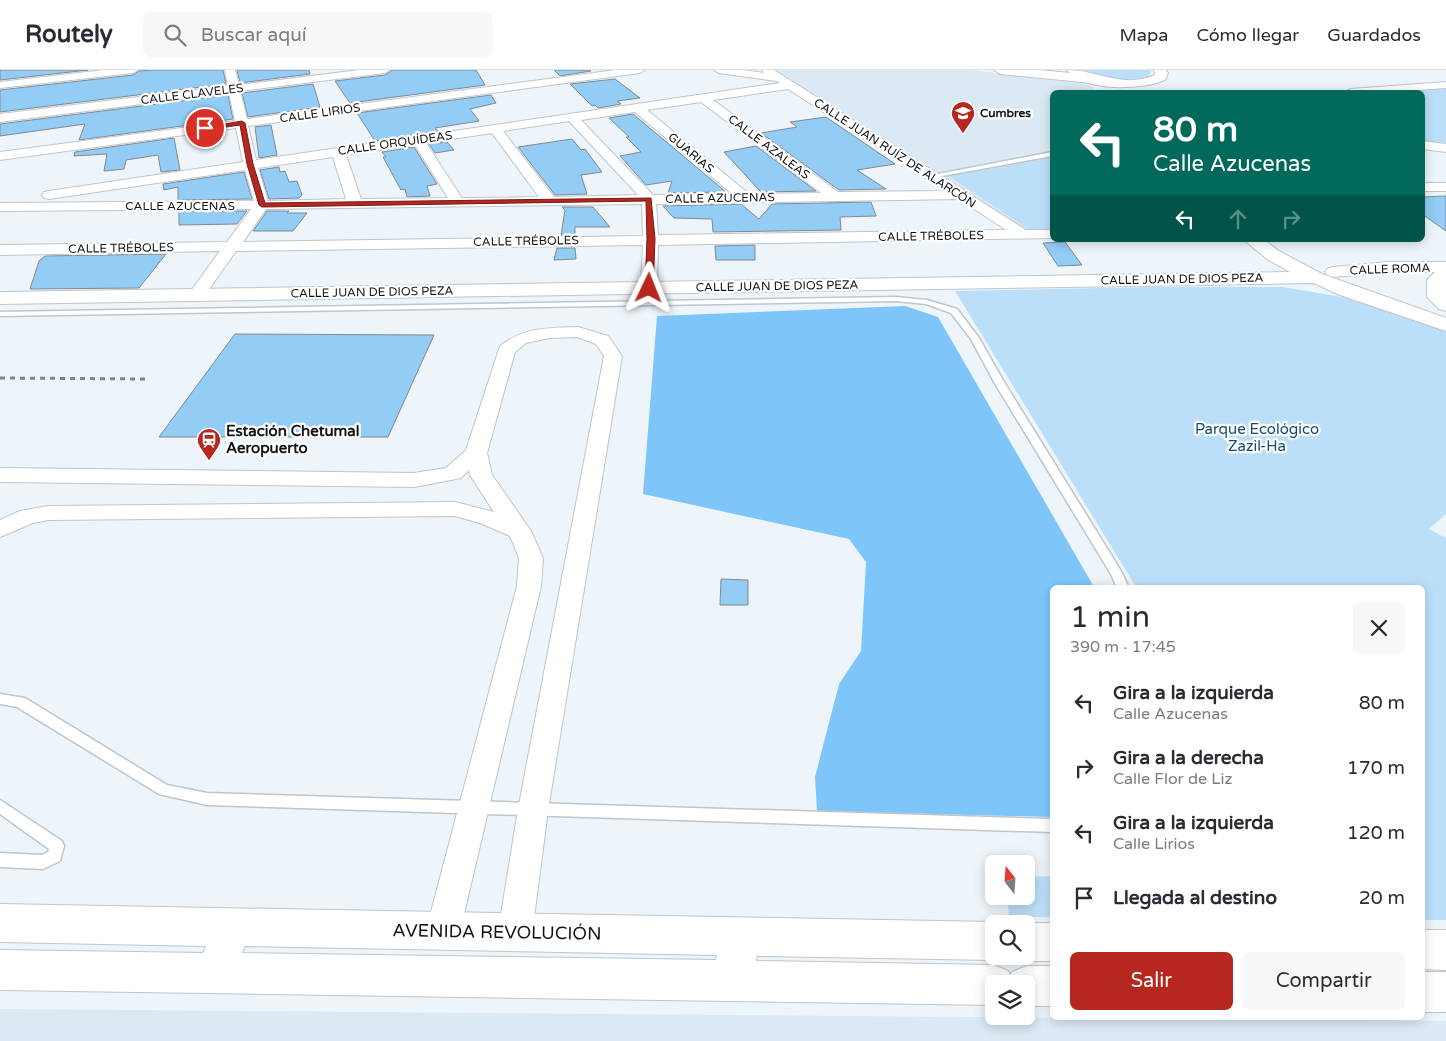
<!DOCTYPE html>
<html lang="es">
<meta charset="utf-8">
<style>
body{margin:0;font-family:"Varela Round",sans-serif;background:#f7f7f7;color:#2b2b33;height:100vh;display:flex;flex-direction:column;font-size:19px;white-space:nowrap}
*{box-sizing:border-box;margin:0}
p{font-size:16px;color:#7c7c81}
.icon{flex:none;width:28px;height:28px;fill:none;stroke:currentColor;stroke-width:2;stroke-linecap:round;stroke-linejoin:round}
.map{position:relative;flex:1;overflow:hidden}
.panel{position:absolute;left:1050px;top:515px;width:375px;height:435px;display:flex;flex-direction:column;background:#fff;border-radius:8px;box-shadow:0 2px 12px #0003}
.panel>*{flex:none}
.guide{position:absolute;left:1050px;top:20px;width:375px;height:152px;border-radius:8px;box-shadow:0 2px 12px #0003;background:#00695c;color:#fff;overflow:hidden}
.needle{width:32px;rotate:343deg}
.controls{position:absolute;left:985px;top:785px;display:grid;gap:10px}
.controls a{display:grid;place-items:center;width:50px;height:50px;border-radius:8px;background:#fff;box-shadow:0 2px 12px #0003;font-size:25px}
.pin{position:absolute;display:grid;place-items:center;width:42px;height:42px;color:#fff;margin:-21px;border:2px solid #fff;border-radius:50%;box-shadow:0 1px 5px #0007}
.me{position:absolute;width:55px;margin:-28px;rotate:2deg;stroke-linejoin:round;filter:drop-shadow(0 0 4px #0008)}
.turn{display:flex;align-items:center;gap:18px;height:105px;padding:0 20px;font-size:22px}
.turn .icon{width:65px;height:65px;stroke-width:2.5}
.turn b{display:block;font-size:35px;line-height:42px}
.lanes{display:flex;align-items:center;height:48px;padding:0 20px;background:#0003;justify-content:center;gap:25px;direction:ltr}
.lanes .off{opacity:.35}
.round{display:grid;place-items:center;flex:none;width:52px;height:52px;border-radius:8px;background:#f7f7f7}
.summary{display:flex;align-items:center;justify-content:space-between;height:85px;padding:0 20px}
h1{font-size:30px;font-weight:600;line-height:38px}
.button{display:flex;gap:10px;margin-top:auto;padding:10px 20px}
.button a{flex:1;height:58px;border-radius:8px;background:#b6271f;color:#fff;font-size:20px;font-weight:600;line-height:58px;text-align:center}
.button a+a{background:#f7f7f7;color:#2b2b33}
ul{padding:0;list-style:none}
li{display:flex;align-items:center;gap:15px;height:65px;padding:0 20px}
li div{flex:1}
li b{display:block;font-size:19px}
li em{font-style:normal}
header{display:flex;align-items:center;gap:30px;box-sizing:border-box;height:70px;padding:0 25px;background:#fff;border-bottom:1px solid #e1e1e2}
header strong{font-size:24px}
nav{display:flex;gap:28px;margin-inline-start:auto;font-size:18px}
.search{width:350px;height:45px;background:#f7f7f7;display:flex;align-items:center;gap:12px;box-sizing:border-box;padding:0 18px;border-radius:8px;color:#7c7c81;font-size:19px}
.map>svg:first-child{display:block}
.built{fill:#dbe9f4}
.green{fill:#bcdff9}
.forest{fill:#7ec6fa}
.building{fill:#93ccf5;stroke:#82898f}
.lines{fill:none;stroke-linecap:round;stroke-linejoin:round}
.service-casing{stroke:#bec5cb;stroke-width:3}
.minor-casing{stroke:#bec5cb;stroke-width:2}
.tertiary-casing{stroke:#bec5cb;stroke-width:2}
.secondary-casing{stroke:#bec5cb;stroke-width:2}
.primary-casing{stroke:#bec5cb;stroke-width:2}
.service{fill:#fff;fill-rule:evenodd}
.minor{fill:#fff;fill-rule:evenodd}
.tertiary{fill:#fff;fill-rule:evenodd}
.secondary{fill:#fff;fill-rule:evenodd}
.primary{fill:#fff;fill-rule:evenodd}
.rail{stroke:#808589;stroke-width:3;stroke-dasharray:5 5;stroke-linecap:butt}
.route{fill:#b6271f;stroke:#761914}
.labels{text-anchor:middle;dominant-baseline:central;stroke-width:4.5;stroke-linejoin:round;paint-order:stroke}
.far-street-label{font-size:12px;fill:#101214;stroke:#fff}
.far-poi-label{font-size:12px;font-weight:bold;fill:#101214;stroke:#fff;text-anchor:start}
.park-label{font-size:15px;fill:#154c6e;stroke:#fff}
.poi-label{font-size:15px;font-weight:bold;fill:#101214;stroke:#fff;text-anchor:start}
.near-street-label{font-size:18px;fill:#101214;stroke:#fff}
</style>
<header>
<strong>Routely</strong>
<div class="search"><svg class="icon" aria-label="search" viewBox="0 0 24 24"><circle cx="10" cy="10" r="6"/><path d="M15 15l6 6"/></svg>Buscar aquí</div>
<nav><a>Mapa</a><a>Cómo llegar</a><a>Guardados</a></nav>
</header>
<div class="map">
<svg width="1446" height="971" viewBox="0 0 1446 971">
<rect width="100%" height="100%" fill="#edf5fb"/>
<path class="built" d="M777 0H971L1086 14 1092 17 1097 22H1052V162H1025Z
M0 939 1446 951V971H0Z"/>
<path class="green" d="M1084 0H1149L1151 2 1150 5C1131 16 1107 8 1087 3Z
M1446 17V75L1423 72 1422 22H1372Z
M1052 88V159L1029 160 949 106Z
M1148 217H1283L1342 227 1446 261V444L1429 459 1446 468V850H1423L1422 518 1136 517 955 221Z
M1052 806V847H1009L1007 826H1026V807Z"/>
<path class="forest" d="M905 236 938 247 1094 517 1052 518V747L817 741 815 707 839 614 861 581 866 492 849 469 643 424 657 246Z"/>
<path class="building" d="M0 0H88L0 10Z
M152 0H223L226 14 0 42V20L133 5 139 1Z
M237 0H309L310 4 240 13Z
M392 0H476L485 15 350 33 335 11 385 5Z
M554 0H589L591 1 560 6Z
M615 9 640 28 617 31 621 34 598 38 595 35 592 36 570 14Z
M313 14 320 37 248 47 242 23Z
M228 25 233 49 79 70 85 54 0 66V54Z
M491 25 496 33 470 39 479 51 435 58 438 61 375 71 357 43Z
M633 44 707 106 726 122 668 123 672 111 646 115 620 86 641 82 626 67H629L609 48Z
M826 47 895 94 857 100 886 119 839 120 761 63 797 57 790 52Z
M271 55 277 85 259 88 255 57Z
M174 68 180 100 161 102 158 85 126 90 124 99 104 101 107 84 74 86 75 82Z
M572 69 581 80 585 79 602 102 581 105 587 124 555 125 518 77Z
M447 72 454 80 435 83 429 74Z
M756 76 816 121 761 122 724 82Z
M414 77 437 114 427 116 430 126 407 127 405 119 401 120 383 87H386L382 82Z
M279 97 280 102 285 101 289 112 297 111 302 125 299 128 269 129 260 100Z
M244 102 252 129 178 130V117L164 120 163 114Z
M1446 126V161L1422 144V127Z
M871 132 876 146 840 147 841 160 713 162 712 149 674 148 663 136 741 134 759 149 772 134Z
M562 137H593L610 157H575V165H561L565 140Z
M179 141H247L237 154 179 155Z
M267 141H289L287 143H307L293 161H253Z
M1065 172 1082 195 1058 196 1043 173Z
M755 175V190H716L715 176Z
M557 178H575L576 189 554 190Z
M166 184 139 218 30 219 39 191 45 186Z
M235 264 434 265 388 367H159Z
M721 509 748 510V535H720Z"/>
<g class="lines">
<g class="service-casing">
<path id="service" d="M1052 82V86L931 108 928 106Z
M896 227 927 230 957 239 979 268 1004 312 1121 501 1129 518H1117L1111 504 994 312 971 269 951 243 926 234 896 231 0 246V242Z
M0 624 25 628 167 715 207 723 1052 749V762L207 735 159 724 17 637 0 634Z
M0 730 62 771 64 776 60 791 43 799 0 797V783L42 785 48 782 49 779 0 744Z"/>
</g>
<g class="minor-casing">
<path id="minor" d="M104 0H138L133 3 0 18V12Z
M225 0H235L239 15 359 0H390L385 3 240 21 247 49 616 0H645L640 3 248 56 256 90 780 13 777 11 719 3 714 0H743L764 3 762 0H774L1026 160H1052V168L658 175 657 217 655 221H643L641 217 643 175 236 181 202 229H190L188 225 220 181 0 185V175L227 172 251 139 0 141V133L254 131 245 100 49 129 44 128 42 125 44 122 49 121 243 92 236 58 0 90V82L235 51 229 23 0 52V44L228 16ZM788 19 946 121 838 122 713 30ZM701 32 821 123 749 124 647 40ZM635 42 732 124 653 125 581 50ZM569 51 638 125 554 127 503 61ZM492 63 539 127 462 128 426 73ZM415 75 448 128 361 129 346 85ZM333 87 346 129 268 131 258 98ZM959 129 1006 160 658 165 656 134ZM642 134 643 166 243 172 266 139Z
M1446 12V18L1390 22H1345L1351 19Z
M1422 71 1446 74V82L1422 79Z
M1422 113H1446V121H1422Z
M1389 192H1446V202H1389L1333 207 1327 205 1325 202 1327 199 1333 197Z
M578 257 608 266 622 286 548 740 532 863 527 875 515 879 503 875 498 863 518 740 604 286 596 274 577 267 550 268 526 273 515 282 487 383 492 405 531 461 543 488 541 516 460 861 455 873 443 877 431 873 426 861 517 516 519 488 510 466 480 453 455 446 48 450 33 453 0 467V450L20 441 48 436 455 432 494 442 470 405 469 400 461 408 414 417 0 412V398L414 403 446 398 466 380 500 276C524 257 548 258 578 257Z"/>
</g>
<g class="tertiary-casing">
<path id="tertiary" d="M0 834 994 852 999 854H994V886H1004L994 890 757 886 756 891 994 895 1008 901 1010 905 1012 902 1026 896H1052V936H1026V914H994V935L0 920V880L203 883 206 876 0 872ZM245 876 717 885 716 890 242 883Z
M1026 853H1052V891H1026L1014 886H1026V854H1023Z
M1422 860H1446V900L1422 899Z
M1422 902H1446V942H1422Z"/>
</g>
<g class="secondary-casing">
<path id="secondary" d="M994 0H1039L1092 5 1098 9 1092 13 1000 4Z"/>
</g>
<g class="primary-casing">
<path id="primary" d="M1067 0C1098 0 1122 19 1155 5L1154 0H1166L1168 3 1165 10C1142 20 1085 22 1067 0Z
M1244 170H1264L1279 181 1322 204 1446 248V261L1337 224 1314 213 0 234V222L1290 202 1267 189Z
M1446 196V241L1439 239 1427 227V210L1439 198Z"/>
</g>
<use href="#service" class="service"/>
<use href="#minor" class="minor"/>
<use href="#tertiary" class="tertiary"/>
<use href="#secondary" class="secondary"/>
<use href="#primary" class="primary"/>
<path class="rail" d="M0 308 147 309"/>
</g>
<path class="route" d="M242 51 245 53 253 94 265 133 651 128 655 169 653 218 649 220 645 218 647 169 646 131 262 137 259 135 247 94 240 55 205 60 202 58Z"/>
<defs>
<g id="school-pin" transform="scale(1.25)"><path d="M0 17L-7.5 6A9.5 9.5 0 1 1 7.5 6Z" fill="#b6271f" stroke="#fff"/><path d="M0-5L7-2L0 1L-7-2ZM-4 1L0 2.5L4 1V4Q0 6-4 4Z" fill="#fff"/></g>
<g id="station-pin" transform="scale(1.25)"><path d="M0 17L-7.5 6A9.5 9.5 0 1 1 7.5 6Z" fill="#b6271f" stroke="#fff"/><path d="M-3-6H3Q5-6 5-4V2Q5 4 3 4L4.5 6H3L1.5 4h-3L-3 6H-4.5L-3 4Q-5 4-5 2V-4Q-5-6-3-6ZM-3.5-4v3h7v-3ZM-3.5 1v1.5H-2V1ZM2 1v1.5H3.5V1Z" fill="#fff"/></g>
</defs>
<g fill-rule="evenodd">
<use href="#school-pin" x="963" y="43"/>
<use href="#station-pin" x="209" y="370"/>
</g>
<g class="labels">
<g class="far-street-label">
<text transform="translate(192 24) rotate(-7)">CALLE CLAVELES</text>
<text transform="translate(320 43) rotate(-8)">CALLE LIRIOS</text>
<text transform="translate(395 73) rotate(-8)">CALLE ORQUÍDEAS</text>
<text transform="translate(769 77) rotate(37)">CALLE AZALEAS</text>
<text transform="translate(691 83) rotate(40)">GUARIAS</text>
<text transform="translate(895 83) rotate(33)">CALLE JUAN RUÍZ DE ALARCÓN</text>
<text transform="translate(720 128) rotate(-1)">CALLE AZUCENAS</text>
<text x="180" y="136">CALLE AZUCENAS</text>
<text transform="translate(931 166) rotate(-1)">CALLE TRÉBOLES</text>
<text transform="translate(526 171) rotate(-1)">CALLE TRÉBOLES</text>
<text transform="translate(121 178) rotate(-1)">CALLE TRÉBOLES</text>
<text transform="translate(1390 199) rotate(-2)">CALLE ROMA</text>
<text transform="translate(1182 209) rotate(-1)">CALLE JUAN DE DIOS PEZA</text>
<text transform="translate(777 216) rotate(-1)">CALLE JUAN DE DIOS PEZA</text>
<text transform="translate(372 222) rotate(-1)">CALLE JUAN DE DIOS PEZA</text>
</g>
<g class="far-poi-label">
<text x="980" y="43">Cumbres</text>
</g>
<g class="park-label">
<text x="1257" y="359">Parque Ecológico<tspan x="1257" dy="17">Zazil-Ha</tspan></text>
</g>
<g class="poi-label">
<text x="226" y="361">Estación Chetumal<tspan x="226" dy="17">Aeropuerto</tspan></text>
</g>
<g class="near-street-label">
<text transform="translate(497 862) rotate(1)">AVENIDA REVOLUCIÓN</text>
</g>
</g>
</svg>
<div class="controls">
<a><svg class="needle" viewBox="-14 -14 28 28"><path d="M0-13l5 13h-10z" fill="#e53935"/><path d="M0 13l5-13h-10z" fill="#7c7c81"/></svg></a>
<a><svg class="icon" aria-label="search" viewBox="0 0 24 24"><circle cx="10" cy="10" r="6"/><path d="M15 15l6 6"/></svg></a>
<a><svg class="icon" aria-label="layers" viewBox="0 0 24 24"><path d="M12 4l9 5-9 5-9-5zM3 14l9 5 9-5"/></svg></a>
</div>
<div class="pin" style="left:205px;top:58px;background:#d93025"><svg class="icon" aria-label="arrive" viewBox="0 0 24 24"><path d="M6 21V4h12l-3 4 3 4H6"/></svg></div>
<svg class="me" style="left:649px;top:218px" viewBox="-20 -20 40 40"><path d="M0-17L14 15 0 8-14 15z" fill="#b6271f" stroke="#fff" stroke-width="4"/></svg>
<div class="guide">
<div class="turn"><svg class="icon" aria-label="left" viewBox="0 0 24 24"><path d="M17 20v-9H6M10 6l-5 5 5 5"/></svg><div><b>80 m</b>Calle Azucenas</div></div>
<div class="lanes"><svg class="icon" aria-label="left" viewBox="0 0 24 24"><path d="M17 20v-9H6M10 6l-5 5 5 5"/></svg><svg class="icon off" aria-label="ahead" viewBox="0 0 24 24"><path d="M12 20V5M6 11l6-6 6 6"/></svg><svg class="icon off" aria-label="right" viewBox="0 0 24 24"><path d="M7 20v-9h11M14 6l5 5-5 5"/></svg></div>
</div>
<section class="panel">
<div class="summary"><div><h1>1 min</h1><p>390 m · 17:45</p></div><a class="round"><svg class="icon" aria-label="close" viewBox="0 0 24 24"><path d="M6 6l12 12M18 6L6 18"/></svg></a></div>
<ul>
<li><svg class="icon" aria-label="left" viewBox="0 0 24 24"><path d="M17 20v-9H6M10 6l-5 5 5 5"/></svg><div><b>Gira a la izquierda</b><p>Calle Azucenas</p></div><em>80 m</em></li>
<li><svg class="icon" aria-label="right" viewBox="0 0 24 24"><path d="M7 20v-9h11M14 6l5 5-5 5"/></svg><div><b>Gira a la derecha</b><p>Calle Flor de Liz</p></div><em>170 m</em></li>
<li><svg class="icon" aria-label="left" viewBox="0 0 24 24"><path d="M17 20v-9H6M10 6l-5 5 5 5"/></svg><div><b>Gira a la izquierda</b><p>Calle Lirios</p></div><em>120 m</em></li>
<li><svg class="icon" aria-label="arrive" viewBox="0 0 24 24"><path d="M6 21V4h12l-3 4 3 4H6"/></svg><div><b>Llegada al destino</b></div><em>20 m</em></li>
</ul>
<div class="button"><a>Salir</a><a>Compartir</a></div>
</section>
</div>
